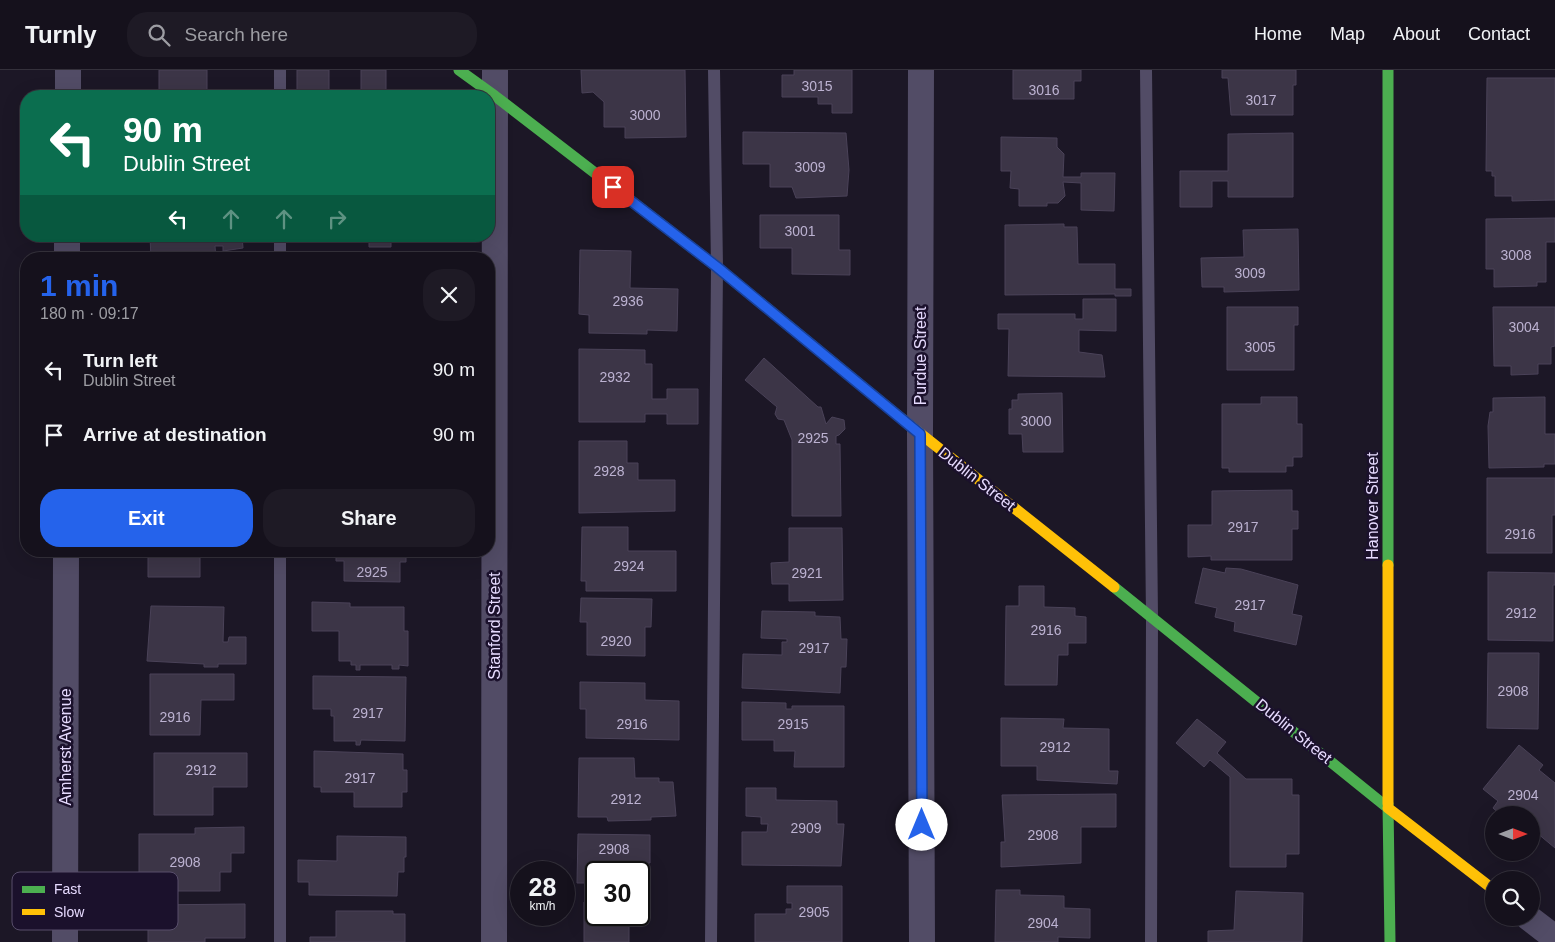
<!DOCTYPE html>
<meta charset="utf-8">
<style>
body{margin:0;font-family:Arial,sans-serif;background:#1e1a25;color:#f1f3f6;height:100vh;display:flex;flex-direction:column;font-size:19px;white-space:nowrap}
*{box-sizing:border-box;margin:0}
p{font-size:16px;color:#9d9da3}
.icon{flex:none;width:28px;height:28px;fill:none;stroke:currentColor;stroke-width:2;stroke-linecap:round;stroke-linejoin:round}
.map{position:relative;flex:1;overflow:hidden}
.sheet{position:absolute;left:20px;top:182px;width:475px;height:305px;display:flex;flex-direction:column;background:#15111c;border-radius:20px;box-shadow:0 5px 20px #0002,0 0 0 1px #34313b}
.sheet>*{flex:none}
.hud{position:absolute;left:20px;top:20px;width:475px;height:152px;border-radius:20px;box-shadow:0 5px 20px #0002,0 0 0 1px #34313b;background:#0b6e4f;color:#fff;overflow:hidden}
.needle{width:32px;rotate:90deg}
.fabs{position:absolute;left:1485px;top:736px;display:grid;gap:10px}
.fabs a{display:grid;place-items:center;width:55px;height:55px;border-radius:50%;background:#15111c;box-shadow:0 5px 20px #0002,0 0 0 1px #34313b;font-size:25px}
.speed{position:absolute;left:510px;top:791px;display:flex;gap:10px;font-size:25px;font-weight:700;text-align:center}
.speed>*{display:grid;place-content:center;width:65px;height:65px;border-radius:50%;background:#15111c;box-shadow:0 5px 20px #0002,0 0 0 1px #34313b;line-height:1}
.speed small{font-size:12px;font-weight:400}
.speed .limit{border:2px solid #111;border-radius:8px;background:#fff;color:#111}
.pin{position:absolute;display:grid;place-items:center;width:42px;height:42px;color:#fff;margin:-21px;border-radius:10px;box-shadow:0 2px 8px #0006}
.me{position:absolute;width:55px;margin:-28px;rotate:0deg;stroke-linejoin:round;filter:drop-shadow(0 0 4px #0008)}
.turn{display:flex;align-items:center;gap:18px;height:105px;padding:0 20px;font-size:22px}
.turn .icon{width:65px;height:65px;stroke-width:2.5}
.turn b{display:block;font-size:35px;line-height:42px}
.lanes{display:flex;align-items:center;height:48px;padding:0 20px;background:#0003;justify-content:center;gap:25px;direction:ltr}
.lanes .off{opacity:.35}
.round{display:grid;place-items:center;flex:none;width:52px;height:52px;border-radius:20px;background:#1e1a25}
.overview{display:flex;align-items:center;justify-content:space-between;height:85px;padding:0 20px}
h1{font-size:30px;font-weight:800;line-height:38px;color:#2563eb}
.action{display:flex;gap:10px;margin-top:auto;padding:10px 20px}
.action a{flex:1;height:58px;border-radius:20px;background:#2563eb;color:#fff;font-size:20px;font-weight:800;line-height:58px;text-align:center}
.action a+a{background:#1e1a25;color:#f1f3f6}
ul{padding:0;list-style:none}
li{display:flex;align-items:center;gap:15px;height:65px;padding:0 20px}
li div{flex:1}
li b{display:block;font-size:19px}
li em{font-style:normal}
header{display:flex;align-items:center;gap:30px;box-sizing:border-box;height:70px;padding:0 25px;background:#15111c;border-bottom:1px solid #34313b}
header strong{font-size:24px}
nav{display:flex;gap:28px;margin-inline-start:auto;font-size:18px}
.search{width:350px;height:45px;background:#1e1a25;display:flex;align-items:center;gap:12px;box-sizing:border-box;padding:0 18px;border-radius:20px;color:#9d9da3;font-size:19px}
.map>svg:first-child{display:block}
.building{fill:#3c3547;stroke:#4a4258}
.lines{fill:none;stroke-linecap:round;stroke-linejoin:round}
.lane{stroke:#524c66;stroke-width:12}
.street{stroke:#524c66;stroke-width:26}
.fast{stroke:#4caf50;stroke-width:11}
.slow{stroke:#ffc107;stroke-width:11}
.route-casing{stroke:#184099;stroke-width:12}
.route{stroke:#2563eb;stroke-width:9}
.labels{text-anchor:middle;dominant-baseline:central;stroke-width:5;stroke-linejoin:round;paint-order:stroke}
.number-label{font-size:14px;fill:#bcb2d1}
.street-label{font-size:16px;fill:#e7dbff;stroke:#1b112c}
.key{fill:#1b112c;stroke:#584e6b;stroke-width:1}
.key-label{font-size:14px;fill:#e7dbff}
</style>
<header>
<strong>Turnly</strong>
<div class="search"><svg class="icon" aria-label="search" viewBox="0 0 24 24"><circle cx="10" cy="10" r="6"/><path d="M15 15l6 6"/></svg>Search here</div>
<nav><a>Home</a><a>Map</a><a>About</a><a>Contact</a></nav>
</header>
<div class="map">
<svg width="1555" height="872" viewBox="0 0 1555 872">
<rect width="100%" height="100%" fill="#1c1726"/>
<path class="building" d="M159 0H207V26H159Z
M297 0H329V26H297Z
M361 0H386V24L403 25V26H346V24H361Z
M581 0H685L686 67 625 68V57H604V32L593 22 582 23Z
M794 0H852V43H832V34H818V27H782V5H794Z
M1013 0H1081V11H1074V29H1013Z
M1222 0H1296V15H1293V45H1231L1228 8H1222Z
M1487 8H1555V130L1512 131V126H1495V106H1492V101H1486Z
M743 62 846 63 849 100 847 126 796 128 792 117H770V94H743Z
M1293 63V127H1228V111H1212V137H1180V101H1228V64Z
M1001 67 1057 68V77L1064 84 1063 107H1081V103H1115L1114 141 1081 140V113L1063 112 1065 126 1058 133H1047V136H1019V119L1010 118 1011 101H1001Z
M760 145H839V180H850V205L792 204V178H760Z
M1555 148V172H1546V212H1537V216L1494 217V199H1486V149Z
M1064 154V157H1077L1078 194H1115V219H1131V226H1115V224L1005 225V155Z
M1298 159 1299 220 1224 222V217H1202L1201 188 1244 187 1243 160Z
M150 166H242L243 178 223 181V176H215L216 189H151Z
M299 166H346V172H299Z
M369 166H384V169L391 170V177H369Z
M580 180 631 181 630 218 678 219 677 261 647 260V264L589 263V245L579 244Z
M1083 229H1116V261L1079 260V282L1102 285 1105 307 1008 306 1009 259H998V244H1075V249H1083Z
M1227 237H1298V255H1294V300H1227Z
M1493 237H1555V276L1551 277V294H1538V304L1511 305V296H1494Z
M579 279 645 280V294H652V329H667V319H698V354H667V344H645V352H579Z
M764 288 818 337H821L826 354 832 347 844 350 845 359 839 365 836 366V374H840L841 446H792V370L784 350 778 349 775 344 777 337 745 310Z
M1062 323 1063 382H1023L1022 364H1009V339H1012V330H1018V324Z
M1261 327H1297V354H1302V387H1293V396H1286V402H1229V398H1222V334H1261Z
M1545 327V364H1555V394H1544V397L1489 398 1488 356 1490 342H1493V328Z
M579 371H627V393H638V410H675V441L579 443Z
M1487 408H1555V445H1552V483H1487Z
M1292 420V441H1298V459H1292V490H1211V486L1188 487V455H1212V421Z
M582 457H628V481H676V521H586V511H581Z
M789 458H842L843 530 789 531V514H772L771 493 789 492Z
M148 481H200V507H148Z
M332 481H406V492H400V512L344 511V491H336V483H332Z
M1203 498 1225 503 1226 498 1241 499 1298 515 1292 544 1302 546 1296 575 1234 561 1235 552 1215 547 1217 538 1195 533Z
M1488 502 1555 503V515H1553V571L1488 570Z
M1019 516H1044V537L1075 538V546L1086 547V573H1068V585H1058L1057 615H1005L1006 536H1019Z
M581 528 652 529 651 557H645V586L587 585V552H580Z
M312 532 350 533V537H404V561H408V596L399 595V599H392V595H360V600H356V595H351V591H339V561H312Z
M151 536 224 537 223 572H228L229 567H246V594H218V597H204V594L147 591Z
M762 541 815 542V546L840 547 841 569H847L846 597H841L840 623 742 618 743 584 782 585V572H787V569L761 568Z
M1488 583H1539L1538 659 1487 658Z
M150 604H234V630H201L200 665H150Z
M313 606 406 607 405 671 361 670 360 675H356V671H334V646H331V639H313Z
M580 612 645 613V630L679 631V670L586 668V639H580Z
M742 632 786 633V639H792V636H844V697H794L795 681H774V670H742Z
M1001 648 1064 649 1063 658 1109 659V701H1118L1117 714 1037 710V696H1001Z
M1197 649 1226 672 1217 683 1246 709H1292V725H1299V784H1286V797H1230V707L1210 690 1204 697 1176 673Z
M1519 675 1543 695 1539 700 1555 713V778L1531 758V745H1501L1493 738 1498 731 1483 719Z
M314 681 403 684V700H407V722H402V737H354V722H321V717H314Z
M154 683H247V717H213V745H154Z
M579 688H634L635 708H659V712H673L676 746 651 747V750L608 751 607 747H578Z
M746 718H776V730L837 731V754H844L841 796 742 795V762H767L768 754H761V747L746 746Z
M1116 724V757H1081V793L1001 797V772H1005L1002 725Z
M244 757V783H231V802H220V821H139V764H195V758Z
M578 764 650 765V793H635L634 802H596V820L590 819V813H577Z
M337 766 406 767V787H404V802H398L397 826 309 825V812H298V790L337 791Z
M787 816H842V872H755V844H786V839H792V833H787Z
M996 820H1020V825L1064 826V838L1090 839V868L1058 867V872H995Z
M1236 821 1303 823 1302 872H1208V861L1234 860Z
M584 832H596V845H629V872H584Z
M245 834V868H205V872H148V835Z
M336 841H393V844H405V872H310V867H336Z"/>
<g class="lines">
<path class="lane" d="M280 0V26
M1146 0 1152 547 1151 872
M280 166V189
M280 481V872
M711 872 717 197 714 0"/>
<path class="street" d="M921 0 920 364 922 872
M68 26V0
M67 189V166
M1529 848 1555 868
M65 872 66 481
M494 872 495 0"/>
<path class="fast" d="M459 0 495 26 717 197 902 349
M1388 0V495
M1114 517 1388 738
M1388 734 1390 872"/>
<path class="slow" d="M902 349 1114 517
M1388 495V734
M1388 738 1494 820"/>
</g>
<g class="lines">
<g class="route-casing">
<path id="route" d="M613 117 717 197 920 364 922 755"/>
</g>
<use href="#route" class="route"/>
</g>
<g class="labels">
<g class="number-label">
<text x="817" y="16">3015</text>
<text x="1044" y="20">3016</text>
<text x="1261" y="30">3017</text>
<text x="645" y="45">3000</text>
<text x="810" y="97">3009</text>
<text x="800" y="161">3001</text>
<text x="1516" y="185">3008</text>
<text x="1250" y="203">3009</text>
<text x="628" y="231">2936</text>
<text x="1524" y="257">3004</text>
<text x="1260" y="277">3005</text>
<text x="615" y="307">2932</text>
<text x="1036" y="351">3000</text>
<text x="813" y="368">2925</text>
<text x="609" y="401">2928</text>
<text x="1243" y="457">2917</text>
<text x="1520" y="464">2916</text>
<text x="629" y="496">2924</text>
<text x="372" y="502">2925</text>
<text x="807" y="503">2921</text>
<text x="1250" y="535">2917</text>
<text x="1521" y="543">2912</text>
<text x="1046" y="560">2916</text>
<text x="616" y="571">2920</text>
<text x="814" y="578">2917</text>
<text x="1513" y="621">2908</text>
<text x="368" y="643">2917</text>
<text x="175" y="647">2916</text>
<text x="632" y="654">2916</text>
<text x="793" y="654">2915</text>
<text x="1055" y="677">2912</text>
<text x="201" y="700">2912</text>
<text x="360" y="708">2917</text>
<text x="1523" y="725">2904</text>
<text x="626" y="729">2912</text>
<text x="806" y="758">2909</text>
<text x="1043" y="765">2908</text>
<text x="614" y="779">2908</text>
<text x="185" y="792">2908</text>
<text x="814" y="842">2905</text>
<text x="1043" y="853">2904</text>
</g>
<g class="street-label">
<text transform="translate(920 286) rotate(-90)">Purdue Street</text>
<text transform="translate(977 409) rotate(38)">Dublin Street</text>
<text transform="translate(1372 436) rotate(-90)">Hanover Street</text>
<text transform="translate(494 556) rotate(-90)">Stanford Street</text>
<text transform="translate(1294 661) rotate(39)">Dublin Street</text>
<text transform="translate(65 677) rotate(-90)">Amherst Avenue</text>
</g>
</g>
<rect x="12" y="802" width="166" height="58" rx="8" class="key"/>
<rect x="22" y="816" width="23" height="7" fill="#4caf50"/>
<rect x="22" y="839" width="23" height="6" fill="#ffc107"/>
<g class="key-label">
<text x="54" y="824">Fast</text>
<text x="54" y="847">Slow</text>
</g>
</svg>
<div class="fabs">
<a><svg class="needle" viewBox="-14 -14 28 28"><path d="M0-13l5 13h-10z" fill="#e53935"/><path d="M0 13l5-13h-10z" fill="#9d9da3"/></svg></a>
<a><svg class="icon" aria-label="search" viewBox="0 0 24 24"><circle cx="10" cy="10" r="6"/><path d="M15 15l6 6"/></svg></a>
</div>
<div class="speed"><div>28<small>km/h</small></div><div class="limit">30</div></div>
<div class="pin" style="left:613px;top:117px;background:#d93025"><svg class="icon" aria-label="arrive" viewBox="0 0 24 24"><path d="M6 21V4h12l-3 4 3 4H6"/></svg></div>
<svg class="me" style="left:922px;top:755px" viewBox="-20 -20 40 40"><circle r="19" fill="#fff"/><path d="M0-13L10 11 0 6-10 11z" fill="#2563eb"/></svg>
<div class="hud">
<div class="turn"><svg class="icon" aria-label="left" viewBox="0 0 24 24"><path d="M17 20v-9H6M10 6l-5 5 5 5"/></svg><div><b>90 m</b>Dublin Street</div></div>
<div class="lanes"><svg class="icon" aria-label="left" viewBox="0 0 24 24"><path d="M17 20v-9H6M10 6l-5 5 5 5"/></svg><svg class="icon off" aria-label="ahead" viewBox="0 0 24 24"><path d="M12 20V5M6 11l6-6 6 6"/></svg><svg class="icon off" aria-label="ahead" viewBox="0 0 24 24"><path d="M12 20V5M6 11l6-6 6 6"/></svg><svg class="icon off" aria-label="right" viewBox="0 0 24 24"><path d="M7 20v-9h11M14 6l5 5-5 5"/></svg></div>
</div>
<section class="sheet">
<div class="overview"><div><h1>1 min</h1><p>180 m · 09:17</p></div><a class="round"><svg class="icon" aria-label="close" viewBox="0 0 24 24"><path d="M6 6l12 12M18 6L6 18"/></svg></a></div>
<ul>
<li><svg class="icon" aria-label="left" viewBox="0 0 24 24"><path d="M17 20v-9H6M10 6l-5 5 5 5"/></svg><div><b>Turn left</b><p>Dublin Street</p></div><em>90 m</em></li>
<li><svg class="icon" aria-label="arrive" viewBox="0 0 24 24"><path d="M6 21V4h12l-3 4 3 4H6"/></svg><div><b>Arrive at destination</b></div><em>90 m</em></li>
</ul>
<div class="action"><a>Exit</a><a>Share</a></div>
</section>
</div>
